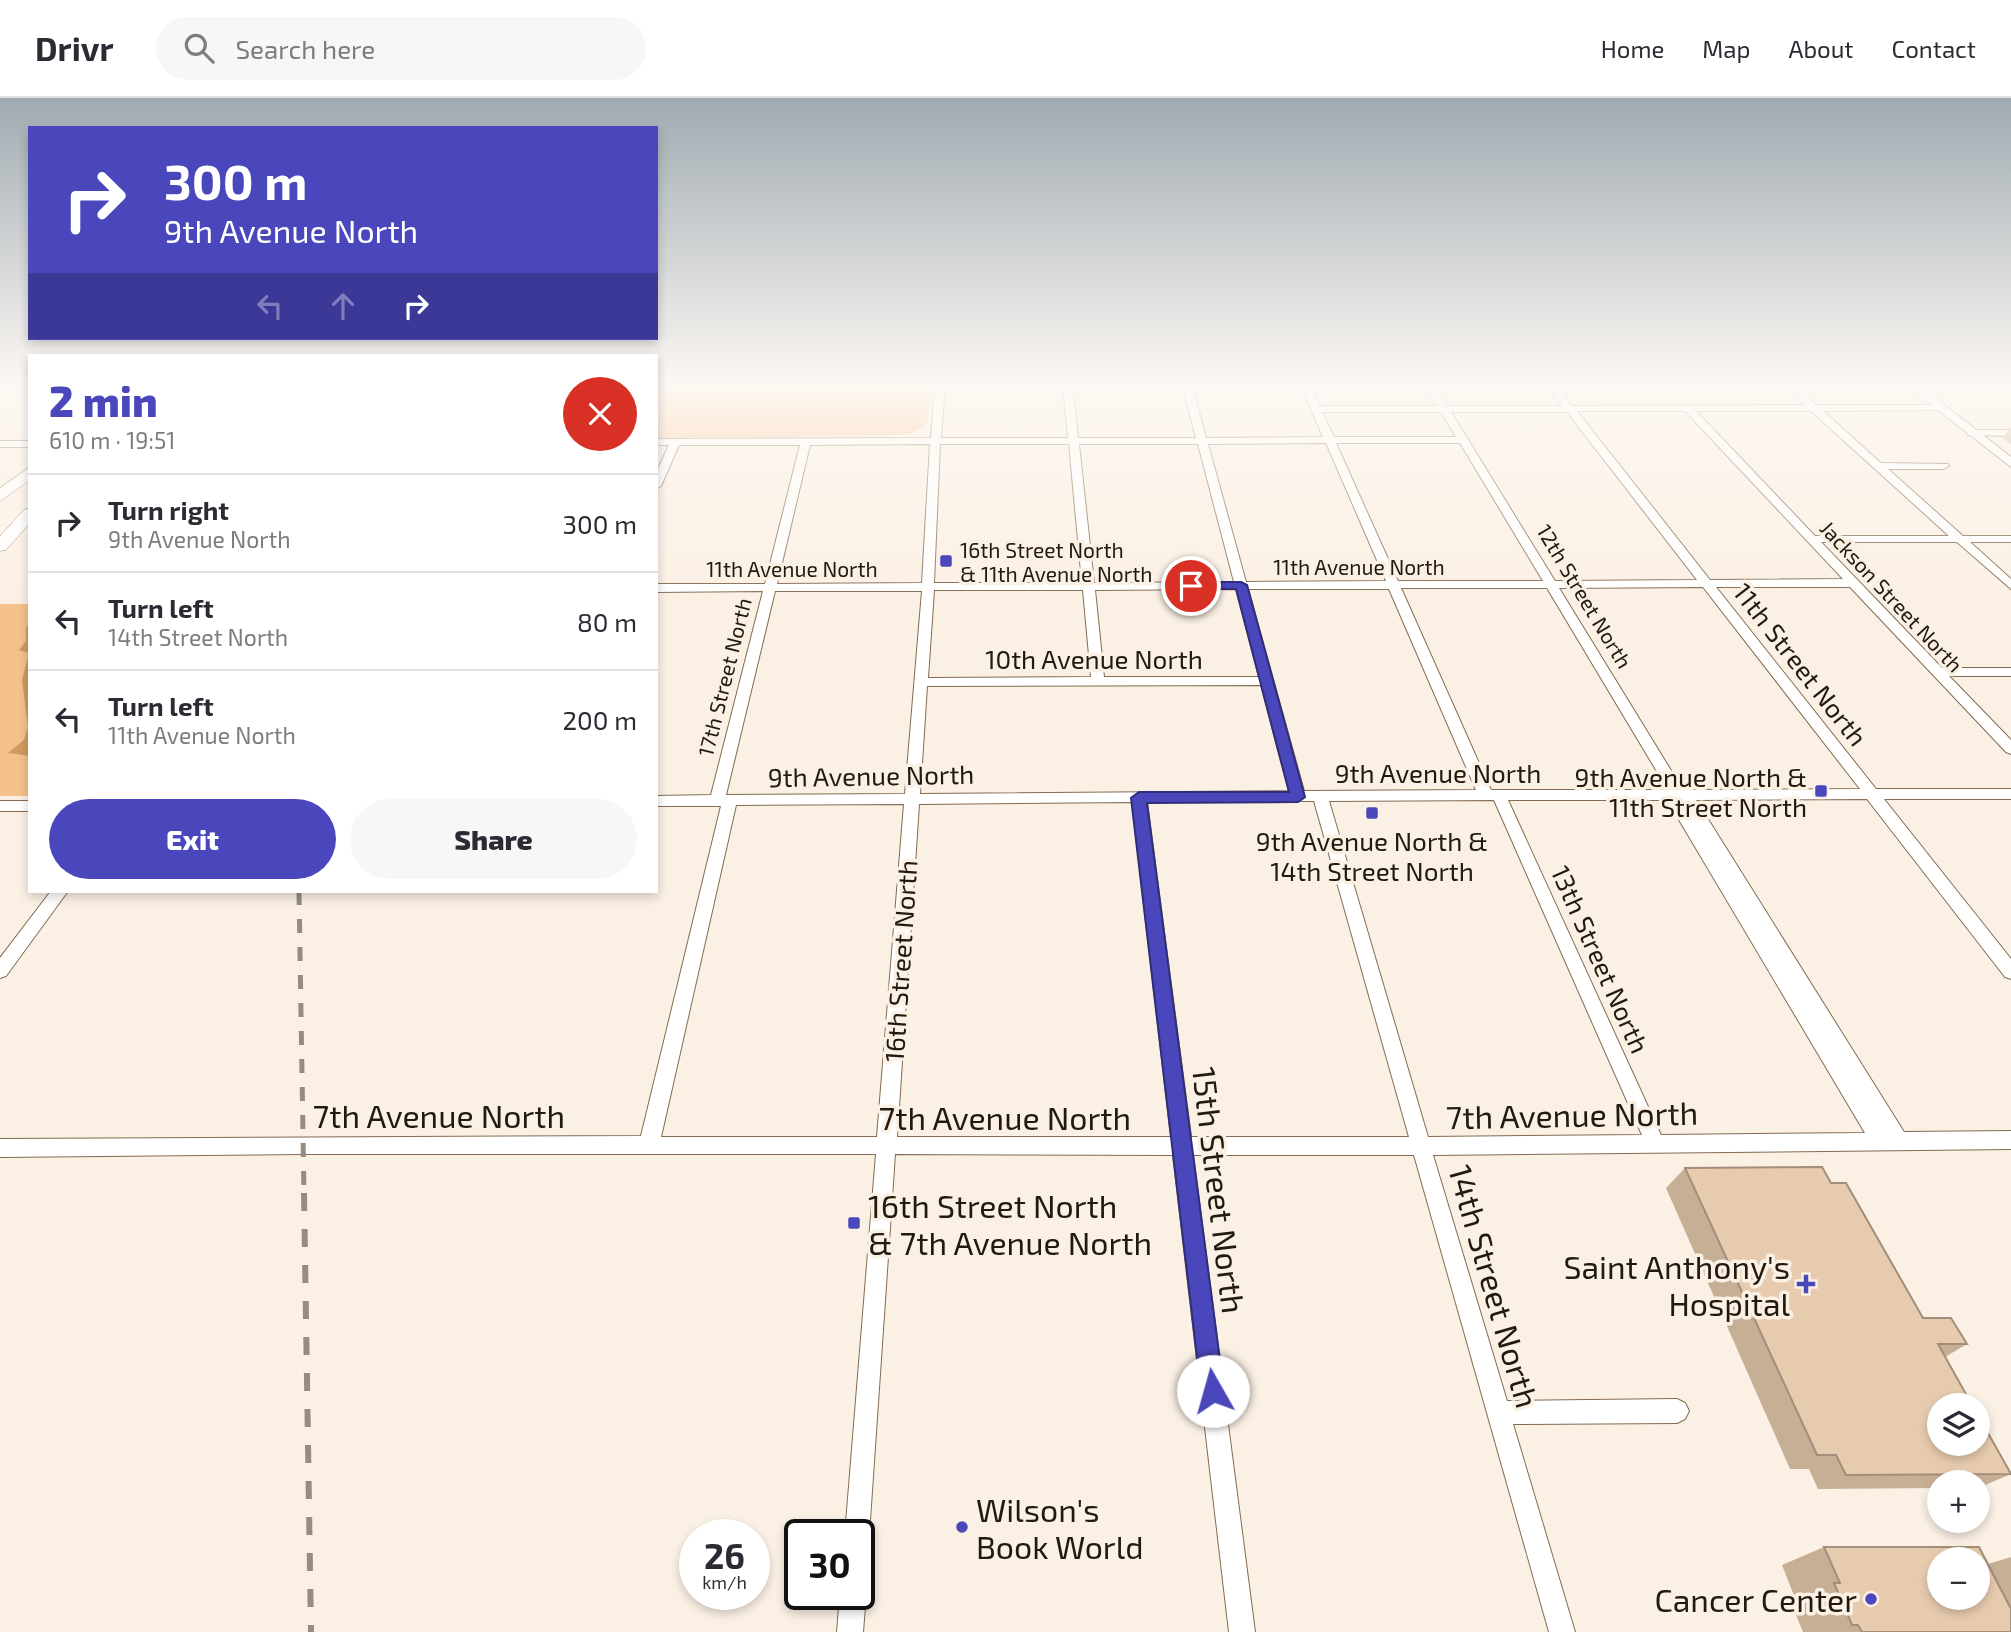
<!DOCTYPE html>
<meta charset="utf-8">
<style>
body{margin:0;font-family:"Exo 2",sans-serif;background:#f7f7f7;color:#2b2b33;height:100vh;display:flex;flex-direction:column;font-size:26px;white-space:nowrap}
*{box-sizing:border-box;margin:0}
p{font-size:23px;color:#7c7c81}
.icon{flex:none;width:38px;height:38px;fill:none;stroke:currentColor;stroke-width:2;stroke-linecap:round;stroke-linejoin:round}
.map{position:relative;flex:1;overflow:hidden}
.panel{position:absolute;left:28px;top:256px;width:630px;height:539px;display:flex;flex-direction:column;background:#fff;border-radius:0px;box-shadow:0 4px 10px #0003}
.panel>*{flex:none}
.top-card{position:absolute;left:28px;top:28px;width:630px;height:214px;border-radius:0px;box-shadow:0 4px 10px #0003;background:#4a47bd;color:#fff;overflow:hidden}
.fabs{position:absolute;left:1927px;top:1295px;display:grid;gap:14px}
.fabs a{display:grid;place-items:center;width:63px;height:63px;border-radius:50%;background:#fff;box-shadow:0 4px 10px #0003;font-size:35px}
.speed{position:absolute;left:679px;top:1421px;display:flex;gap:14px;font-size:35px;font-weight:700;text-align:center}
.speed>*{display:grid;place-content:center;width:91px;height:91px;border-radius:50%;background:#fff;box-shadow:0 4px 10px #0003;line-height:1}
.speed small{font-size:18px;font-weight:400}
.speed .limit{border:4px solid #111;border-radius:10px;background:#fff;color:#111}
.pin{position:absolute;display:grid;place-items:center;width:60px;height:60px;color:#fff;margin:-30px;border:4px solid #fff;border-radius:50%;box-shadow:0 2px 7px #0007}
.me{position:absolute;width:77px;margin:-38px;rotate:353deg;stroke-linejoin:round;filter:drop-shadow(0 0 5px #0008)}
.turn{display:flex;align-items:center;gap:24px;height:147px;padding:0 21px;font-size:32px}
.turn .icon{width:91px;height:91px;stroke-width:2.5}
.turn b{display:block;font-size:49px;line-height:60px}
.lanes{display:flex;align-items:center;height:66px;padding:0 21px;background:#0003;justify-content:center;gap:35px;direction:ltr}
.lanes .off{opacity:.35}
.round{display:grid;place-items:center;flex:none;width:74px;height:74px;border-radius:37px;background:#f7f7f7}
.headline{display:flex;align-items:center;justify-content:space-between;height:119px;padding:0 21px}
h1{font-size:42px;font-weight:800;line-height:52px;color:#4a47bd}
.button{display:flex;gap:14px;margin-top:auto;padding:14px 21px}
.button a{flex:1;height:80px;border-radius:42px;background:#4a47bd;color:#fff;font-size:28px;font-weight:800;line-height:80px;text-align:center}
.button a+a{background:#f7f7f7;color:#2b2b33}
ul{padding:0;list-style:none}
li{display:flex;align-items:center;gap:21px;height:98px;padding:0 21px;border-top:2px solid #e1e1e2}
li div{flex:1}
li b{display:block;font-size:26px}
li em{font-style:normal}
header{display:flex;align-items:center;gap:42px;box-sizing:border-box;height:98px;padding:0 35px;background:#fff;border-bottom:2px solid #e1e1e2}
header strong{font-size:33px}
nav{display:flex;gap:38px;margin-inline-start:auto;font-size:24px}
.search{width:490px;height:63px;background:#f7f7f7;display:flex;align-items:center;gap:18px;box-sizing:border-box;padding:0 24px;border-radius:38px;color:#7c7c81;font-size:26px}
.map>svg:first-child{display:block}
.green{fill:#f4c18b}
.water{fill:#d19b5f}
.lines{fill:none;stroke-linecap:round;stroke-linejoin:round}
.minor-casing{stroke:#846b51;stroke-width:2}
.major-casing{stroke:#846b51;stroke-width:2}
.highway-casing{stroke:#846b51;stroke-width:1}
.minor{fill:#fff;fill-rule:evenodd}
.major{fill:#fff;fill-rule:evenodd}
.highway{fill:#fff;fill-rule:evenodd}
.rail-far1{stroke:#968c80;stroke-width:5;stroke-dasharray:14 14;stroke-linecap:butt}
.rail{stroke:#968c80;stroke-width:6;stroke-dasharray:18 18;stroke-linecap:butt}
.wall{fill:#c7af96}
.building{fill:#e7cbae;stroke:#a28e7a;stroke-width:2;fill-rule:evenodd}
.route{fill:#4a47bd;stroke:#302e7b;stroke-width:2}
.poi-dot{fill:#4a47bd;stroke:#fbf0e4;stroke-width:2.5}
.labels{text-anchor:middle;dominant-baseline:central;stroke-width:7;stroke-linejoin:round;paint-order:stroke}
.far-poi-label{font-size:21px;fill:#231a0f;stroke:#fbf0e4;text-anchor:start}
.far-street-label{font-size:21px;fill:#231a0f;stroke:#fbf0e4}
.street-label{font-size:26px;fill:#231a0f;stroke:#fbf0e4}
.poi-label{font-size:26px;fill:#231a0f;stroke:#fbf0e4;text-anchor:end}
.near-street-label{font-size:32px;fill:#231a0f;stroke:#fbf0e4}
.near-poi-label{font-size:32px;fill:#231a0f;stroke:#fbf0e4;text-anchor:start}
</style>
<header>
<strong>Drivr</strong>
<div class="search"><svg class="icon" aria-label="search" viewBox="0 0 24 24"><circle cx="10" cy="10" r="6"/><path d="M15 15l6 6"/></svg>Search here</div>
<nav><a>Home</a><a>Map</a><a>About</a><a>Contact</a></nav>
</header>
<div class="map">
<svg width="2011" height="1534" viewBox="0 0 2011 1534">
<rect width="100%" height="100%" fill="#fbf0e4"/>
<path class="green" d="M656 288H933L927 326 913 335 902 337 656 340Z
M0 506H30V698H0Z"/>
<path class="water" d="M30 525V658L8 655 24 642 28 629 22 582 29 555 19 552 26 543V530Z"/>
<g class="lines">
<g class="minor-casing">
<path id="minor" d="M935 288H945L941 340H1068L1063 288H1073L1078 340H1196L1182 288H1192L1206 340 1323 339 1301 288H1311L1320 308H1437L1426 288H1435L1447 308H1562L1548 288H1557L1572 308 1805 307 1785 288H1795L1816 307H1939L1942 308V312L1823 313 1881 365 1948 366 1949 368 1944 371H1888L1963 438H2011V444H1970L2011 481V491L1957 444H1821L1942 570H2011V578H1949L2011 642V656L2006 654 1850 489H1716L1876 691H2011V701H1884L2011 861V881L2005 879 1867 701 1696 702 1904 1034 2011 1033V1051L1433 1057 1507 1303 1677 1301 1685 1305 1689 1313 1685 1321 1677 1325 1513 1326 1575 1534H1549L1414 1057H1193L1255 1534H1229L1173 1057 895 1056 869 1437 866 1446 859 1448V1437H845L876 1056H302L0 1059V1041L641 1038 721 708H656V698L711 697 763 493 656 494V486H765L800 347H679L661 388 656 391V375L669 347H656V341L931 340ZM1577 313H1685L1843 481 1710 482ZM1696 313H1811L1949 438H1815ZM1322 314H1441L1456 339H1334ZM1451 314H1567L1697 482 1555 483ZM1326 345 1386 483 1246 484 1208 346ZM1336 345H1460L1543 483H1398ZM930 346 922 485 777 486 810 347ZM940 346H1069L1082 485H934ZM1079 346H1198L1234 484 1094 485ZM1703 489 1860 691 1683 692 1559 490ZM1401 490H1547L1668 692H1491ZM1236 491 1259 579H1104L1095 492ZM1248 491H1389L1476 692 1304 693ZM934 492H1083L1091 579 928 580ZM775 493H922L905 696 726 697ZM1261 587 1289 693 920 696 927 588ZM1494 702 1642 1037 1428 1039 1329 703ZM1508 702H1670L1669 705 1865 1035 1661 1037ZM1294 703H1314L1409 1039H1191L1147 704ZM1132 704 1171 1039H897L919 706ZM904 706 877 1039H661L736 707Z
M1972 332H2011V338L1968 337 1967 335Z
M0 343H30V349H0Z
M0 703H30V713H0Z
M51 793H68L6 878 0 880V860Z
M859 1486 866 1496 863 1534H837L840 1496H859Z"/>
</g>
<g class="major-casing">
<path id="major" d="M1907 288H1920L2011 359V369Z"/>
</g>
<g class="highway-casing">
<path id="highway" d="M30 369V382L0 403V390Z
M30 410V425L6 452 0 453V438L24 412Z"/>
</g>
<use href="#minor" class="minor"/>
<use href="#major" class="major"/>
<use href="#highway" class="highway"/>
<path class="rail-far1" d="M299 793 304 1097"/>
<path class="rail" d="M304 1095 311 1534"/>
</g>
<path class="wall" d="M2010 330H2011V347L2003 340Z
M1685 1070 1831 1085 1923 1220 1967 1246 1945 1259 2011 1376 1978 1390V1384H1939V1390L1818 1391 1809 1371H1790L1666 1090Z
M1824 1449 1988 1466 2011 1459V1534H1803L1790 1502 1795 1500 1782 1467Z"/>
<path class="building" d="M1822 1069 1831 1085H1846L1923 1220H1951L1967 1246H1938L1972 1307H1939V1346H1978V1317L2011 1376 1846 1377 1836 1357H1817L1685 1070Z
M1824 1449H1979L2011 1511V1534H1862L1858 1527H1852L1834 1485H1840ZM1939 1461H1978V1500H1939Z"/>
<linearGradient id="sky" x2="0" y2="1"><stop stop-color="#9faab1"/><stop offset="0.57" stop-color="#fdf8f3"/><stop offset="1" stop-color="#fdf8f3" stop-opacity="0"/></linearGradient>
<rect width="2011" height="503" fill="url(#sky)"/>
<path class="route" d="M1241 484 1247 487 1305 699 1298 704 1147 705 1224 1293 1221 1301 1213 1304 1205 1301 1201 1293 1131 700 1139 694H1289L1236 491H1191L1185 488 1191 484Z"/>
<g class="poi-dot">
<rect x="939" y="456" width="14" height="14" rx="3.5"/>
<rect x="1814" y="686" width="14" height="14" rx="3.5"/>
<rect x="1365" y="708" width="14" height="14" rx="3.5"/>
<rect x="847" y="1118" width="14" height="14" rx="3.5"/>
<path d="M1802.5 1175.5h7v7h7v7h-7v7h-7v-7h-7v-7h7z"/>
<circle cx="962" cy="1429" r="7"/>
<circle cx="1871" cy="1501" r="7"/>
</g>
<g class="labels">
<g class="far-poi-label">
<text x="960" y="451">16th Street North<tspan x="960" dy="24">&amp; 11th Avenue North</tspan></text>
</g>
<g class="far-street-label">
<text x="1359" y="468">11th Avenue North</text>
<text x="792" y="470">11th Avenue North</text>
<text transform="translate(1585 498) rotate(59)">12th Street North</text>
<text transform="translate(1892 498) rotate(47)">Jackson Street North</text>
<text transform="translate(724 579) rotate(-76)">17th Street North</text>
</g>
<g class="street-label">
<text x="1094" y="560">10th Avenue North</text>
<text transform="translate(1801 566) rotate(52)">11th Street North</text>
<text x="1438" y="674">9th Avenue North</text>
<text transform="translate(871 677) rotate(-1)">9th Avenue North</text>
<text transform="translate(1601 861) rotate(66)">13th Street North</text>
<text transform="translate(900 863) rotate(-86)">16th Street North</text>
</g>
<g class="poi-label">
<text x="1807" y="678">9th Avenue North &amp;<tspan x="1807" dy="30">11th Street North</tspan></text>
<text x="1372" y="742" text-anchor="middle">9th Avenue North &amp;<tspan x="1372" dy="30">14th Street North</tspan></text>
</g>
<g class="near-street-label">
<text transform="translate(1572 1016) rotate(-1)">7th Avenue North</text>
<text x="439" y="1017">7th Avenue North</text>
<text x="1005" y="1019">7th Avenue North</text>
<text transform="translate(1220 1092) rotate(83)">15th Street North</text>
<text transform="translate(1495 1188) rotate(74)">14th Street North</text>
</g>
<g class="near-poi-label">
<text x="868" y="1107">16th Street North<tspan x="868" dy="37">&amp; 7th Avenue North</tspan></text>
<text x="1790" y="1168" text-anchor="end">Saint Anthony's<tspan x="1790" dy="37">Hospital</tspan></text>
<text x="976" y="1411">Wilson's<tspan x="976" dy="37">Book World</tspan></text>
<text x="1857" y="1501" text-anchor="end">Cancer Center</text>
</g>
</g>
</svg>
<div class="fabs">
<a><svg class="icon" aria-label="layers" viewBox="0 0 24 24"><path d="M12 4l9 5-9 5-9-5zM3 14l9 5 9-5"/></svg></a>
<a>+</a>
<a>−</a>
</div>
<div class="speed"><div>26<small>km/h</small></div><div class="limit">30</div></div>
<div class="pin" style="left:1191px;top:488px;background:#d93025"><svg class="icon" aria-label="arrive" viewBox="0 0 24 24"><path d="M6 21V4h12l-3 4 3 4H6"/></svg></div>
<svg class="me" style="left:1213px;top:1293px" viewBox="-20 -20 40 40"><circle r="19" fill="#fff"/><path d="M0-13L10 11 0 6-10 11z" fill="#4a47bd"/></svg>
<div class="top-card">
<div class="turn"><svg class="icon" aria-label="right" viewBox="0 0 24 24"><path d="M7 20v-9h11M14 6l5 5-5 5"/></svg><div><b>300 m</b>9th Avenue North</div></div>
<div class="lanes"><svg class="icon off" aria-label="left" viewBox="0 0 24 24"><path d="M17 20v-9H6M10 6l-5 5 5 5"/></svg><svg class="icon off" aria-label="ahead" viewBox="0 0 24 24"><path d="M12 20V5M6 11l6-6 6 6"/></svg><svg class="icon" aria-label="right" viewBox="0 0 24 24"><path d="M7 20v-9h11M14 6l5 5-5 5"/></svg></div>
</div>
<section class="panel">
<div class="headline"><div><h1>2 min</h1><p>610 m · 19:51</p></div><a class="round" style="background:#d93025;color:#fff"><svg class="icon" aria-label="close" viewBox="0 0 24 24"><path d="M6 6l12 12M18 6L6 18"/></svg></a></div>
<ul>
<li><svg class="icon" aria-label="right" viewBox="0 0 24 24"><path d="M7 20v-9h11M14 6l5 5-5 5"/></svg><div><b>Turn right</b><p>9th Avenue North</p></div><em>300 m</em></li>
<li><svg class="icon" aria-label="left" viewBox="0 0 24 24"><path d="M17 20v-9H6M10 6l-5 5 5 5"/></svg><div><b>Turn left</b><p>14th Street North</p></div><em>80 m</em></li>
<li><svg class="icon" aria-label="left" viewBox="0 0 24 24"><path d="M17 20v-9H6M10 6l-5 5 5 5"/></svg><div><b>Turn left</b><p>11th Avenue North</p></div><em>200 m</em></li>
</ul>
<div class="button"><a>Exit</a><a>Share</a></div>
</section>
</div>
